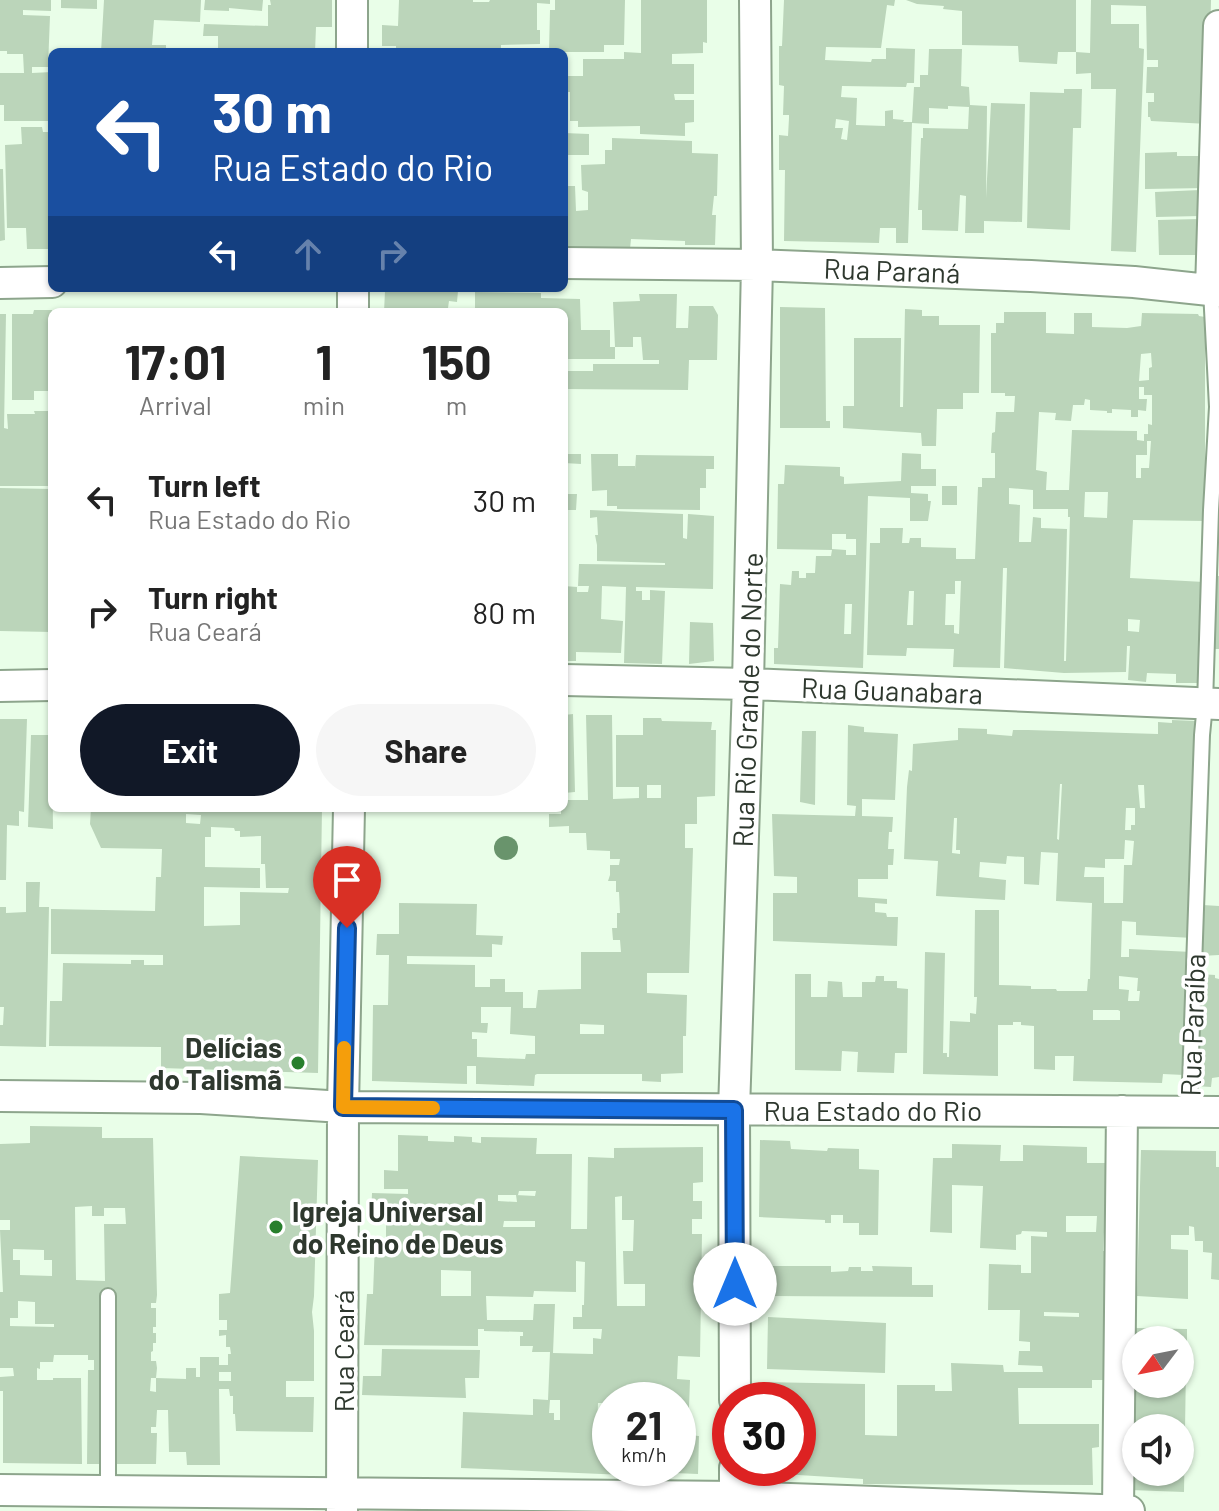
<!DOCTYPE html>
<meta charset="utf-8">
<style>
body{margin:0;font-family:Barlow,sans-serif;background:#f6f6f6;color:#222;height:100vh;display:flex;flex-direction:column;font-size:30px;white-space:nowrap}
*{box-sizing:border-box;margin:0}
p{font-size:26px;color:#767676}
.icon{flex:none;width:44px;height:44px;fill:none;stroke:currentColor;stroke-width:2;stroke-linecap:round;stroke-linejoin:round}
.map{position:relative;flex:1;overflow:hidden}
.side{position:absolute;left:48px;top:308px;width:520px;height:504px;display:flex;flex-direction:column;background:#fff;border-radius:12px;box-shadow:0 2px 6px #0004}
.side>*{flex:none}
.banner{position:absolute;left:48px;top:48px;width:520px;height:244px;border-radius:12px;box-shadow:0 2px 6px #0004;background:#1a4fa0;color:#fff;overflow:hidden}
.needle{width:52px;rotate:238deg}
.tools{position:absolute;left:1122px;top:1326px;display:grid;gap:16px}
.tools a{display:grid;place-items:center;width:72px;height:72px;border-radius:50%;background:#fff;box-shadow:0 2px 6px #0004;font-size:40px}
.speed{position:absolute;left:592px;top:1382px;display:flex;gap:16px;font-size:40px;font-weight:700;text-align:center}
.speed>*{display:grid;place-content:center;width:104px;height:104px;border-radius:50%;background:#fff;box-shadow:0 2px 6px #0004;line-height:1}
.speed small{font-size:20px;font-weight:400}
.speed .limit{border:12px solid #d22;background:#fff;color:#111}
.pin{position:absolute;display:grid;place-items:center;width:68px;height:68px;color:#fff;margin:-82px -34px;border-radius:50% 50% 50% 0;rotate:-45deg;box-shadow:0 0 8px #0007}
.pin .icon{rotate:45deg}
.me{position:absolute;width:88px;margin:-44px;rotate:0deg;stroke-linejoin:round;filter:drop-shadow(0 0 6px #0008)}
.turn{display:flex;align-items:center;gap:28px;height:168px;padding:0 32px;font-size:36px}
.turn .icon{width:104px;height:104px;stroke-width:2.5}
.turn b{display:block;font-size:56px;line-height:68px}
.lanes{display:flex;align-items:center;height:76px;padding:0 32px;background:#0003;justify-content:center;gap:40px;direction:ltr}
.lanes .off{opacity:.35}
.eta{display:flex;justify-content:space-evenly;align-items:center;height:136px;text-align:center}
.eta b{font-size:48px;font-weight:700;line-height:56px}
.action{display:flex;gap:16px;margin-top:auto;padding:16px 32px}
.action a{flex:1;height:92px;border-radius:48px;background:#111827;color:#fff;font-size:32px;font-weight:700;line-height:92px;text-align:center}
.action a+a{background:#f6f6f6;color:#222}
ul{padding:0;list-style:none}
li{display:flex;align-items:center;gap:24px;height:112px;padding:0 32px}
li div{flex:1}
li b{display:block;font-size:30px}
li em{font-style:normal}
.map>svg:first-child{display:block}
.building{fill:#bbd5ba;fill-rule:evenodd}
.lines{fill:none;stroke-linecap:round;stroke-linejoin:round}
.lane-casing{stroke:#8da58c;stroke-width:18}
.street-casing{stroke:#8da58c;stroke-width:34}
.lane{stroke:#fff;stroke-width:14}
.street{stroke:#fff;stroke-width:30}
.tree{fill:#69946c}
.route-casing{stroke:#114b97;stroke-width:20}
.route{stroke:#1a73e8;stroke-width:14}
.slow{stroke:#f59e0b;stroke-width:14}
.poi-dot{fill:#287f2d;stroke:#fff;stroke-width:3}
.labels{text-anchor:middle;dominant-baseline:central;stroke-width:7;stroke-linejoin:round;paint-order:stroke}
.street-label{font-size:28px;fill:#2e382e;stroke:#fff}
.poi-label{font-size:28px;font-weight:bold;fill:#2e382e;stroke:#fff;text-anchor:end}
</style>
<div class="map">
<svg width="1219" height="1511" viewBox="0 0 1219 1511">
<rect width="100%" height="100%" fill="#e9fee8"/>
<path class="building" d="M0 0H51V11L23 10V15L50 16 48 67H32V73L52 72V121H4V105H0V73H24L23 54H7V51H0Z
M61 0H97V9L61 8Z
M104 0H201L200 22 154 20 152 45H166V52H152V48H128L127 52H101Z
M205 0H263L262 11 229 8V11L204 10Z
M270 0H332V27H316L315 52H218V36H203L204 24 268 26V5H271Z
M399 0H473V2H489L490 0H550V4L537 3V30H540V44L501 45V52H396V46H382V25L398 26Z
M555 0H625L624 45H604V52H549L550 10H555Z
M641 0H707V43L703 42V53L672 54V64H694V94H674L675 100H694V122L685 123V136L640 134V126L578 127V121H570V92H564V76H583V59H624V52L641 53Z
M784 0H895L894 6 887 5 881 48 826 47 825 60 871 62 872 59H886V48L915 49 914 83H907L906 87 842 86 841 97 857 98 856 125 885 126V111L893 110V119L904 120 903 122H912L914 87H920V75H928L929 49H962L961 86 969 87 970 105 987 106 986 198 991 103 1025 104 1022 222 984 221V233H965L966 196 960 195 958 231 922 230V210H918L921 138H923V128L968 129 969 107 948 106V109L929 108V124L912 123 908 243H896V228H880L879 243 784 241 785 170H779V135L788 136 789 118V115H783L784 86 779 85V46H782ZM836 119 849 121 847 140 841 139 843 128H835Z
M906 0H1076V52H1058L1057 64 1019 62 1018 46 962 45V11L943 9 944 6 917 4Z
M1091 0H1211L1208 124 1151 121 1150 117H1148V102H1154V93H1146L1147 67H1158V60H1147L1146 6 1111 5V24H1139V48L1144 49 1136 252 1111 251 1116 89H1091V73L1076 74V52L1090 53Z
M1064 89H1082L1081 128H1073L1070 230 1027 228 1030 92 1064 93Z
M21 127H42L43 132H52V249H27L26 228H7L5 145 22 144Z
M564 133 589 134V155H564Z
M612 138 692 141V153L718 154 717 196H714L712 215H716L715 245H685V241L631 239 630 249 564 248V186H575L576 211 588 210V192L582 190 581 165 605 164V150H612Z
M1177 152V156H1207L1206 188 1145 189V153Z
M0 169H3L5 240 0 241Z
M1200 190V216L1156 217 1155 192Z
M1200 219 1201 255H1159L1158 220Z
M385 291H458L457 302 449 301 448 308H457V312H384Z
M475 292 541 293V298L580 299 581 330H610V347H615V359H564V312H475Z
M639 294H677L676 328H688L689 306H713L718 315 717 360H689L688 390 564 389V371H593V364H659V360H643L641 337H633V347H615L613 302 640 301Z
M780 307 825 308 826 421H830V428H780Z
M905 309 922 310V316H939V325H980L979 393H963V409H937L936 446H922L921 433 843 428V406H854V338H901L900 407H903Z
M34 310H52V391H34V400H12V314H33Z
M1004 312H1046V333L1074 334V313H1092V327L1127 328 1141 326 1142 313 1198 314 1199 316 1205 317V521L1133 520 1130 578 1204 582 1200 683H1176V674L1147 673 1146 682 1128 680 1130 646H1127L1126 672 1064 673 1004 668 1007 568H1003L1000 668 953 667 954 649 907 648 906 656 867 655 870 543H880V528H903L902 543H909L910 538H921V547L956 548V559H975L978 487H982V478H995V453H991L992 433 995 432 996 412H1014L1015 396H1005V393H991V333H996V323H1004ZM1151 353 1152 367 1149 368V380L1139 381 1141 354ZM1139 387H1144V395H1152V425L1148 424V434H1144V441L1137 440V431L1072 430 1069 490H1046L1047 472 1036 470 1039 412 1056 413 1055 420 1071 421 1073 405H1084L1085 399 1090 400V410L1107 411V413H1112V409L1131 410V417H1138V410L1146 411 1147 399H1139ZM1147 441H1151L1149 468H1141V478H1136V455H1147ZM1009 488 1033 490V509H1068V517H1070L1066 661H1064L1067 529 1041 528V518L1033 517 1031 542H1019L1020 505 1009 504ZM1085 492H1108L1107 518 1084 517ZM955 581H961L959 634 954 633V625H945L946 594H955ZM909 591H914L913 625H907ZM1128 619 1140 620 1139 632 1128 631Z
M0 314H6L4 428 8 429 7 414H35L34 411H52V486H0Z
M902 453 921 454V469H936V486H911V493L928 494V501H931L928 521H910V498L868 496 863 668 774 664V648H778L780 584 791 585 792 571H799V578H806V573H815L816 556H831L832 550 777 549 778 484H784L785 465 840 467V476L844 477V484L901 481ZM832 534H846V539H856V555H846V550L832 549ZM845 604H852L851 634H844Z
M564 454H581V464L564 463Z
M591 454H618V466H635V470L636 455 714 456V469H706V488H700V510L617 509V506H607V490L592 491Z
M942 486H957V505H942Z
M0 488 52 489V632L0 631Z
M564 494H577L576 510H564Z
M590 510 683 514V538L687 539 688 514 714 516 713 589 636 587V591H642V600H650V590L665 591 662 664 624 663 626 587 602 586 601 619 623 621 621 653 576 652V661H564V586L577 587V592H588L589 586H578L579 564 665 565V563L597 561V545L595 535H598L597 517 590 518Z
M1215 576H1219V649H1213Z
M690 622 713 623 714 661 689 664Z
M573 714 575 792 564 793V715Z
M586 715H612L613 799 639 798V787H616V735H643V718H661L662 721 712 722 711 730H716L715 796 697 797V824H685V848H693L689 973H647V993L687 995 686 1036H683V1073L661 1074V1082L642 1081V1074H537L535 1075 534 1086 478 1084H476V1066H467V1084L372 1081 373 1005H388L389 955H376L377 934H399V903L477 904 476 935 503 936 502 945 492 944V957L407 956V964L475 965V987H490V979H505V992H523V1008H536L538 990 581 989V952H621L620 940H613L612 928H617V913H620L619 892H616V881H608L610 875V865H619L620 859H610V851L587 850 586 833H569V826L549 827V814H561V808H564V800H588ZM647 785H661V798H647ZM481 1007H511L510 1034 535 1036V1054H526L525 1059 477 1057V1039H472V1032L487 1033 488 1023H481ZM580 1024 604 1025V1034H580Z
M0 719H27L24 812 19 811V826L7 825 6 880H0Z
M1172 720 1196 721 1193 938 1136 935V922L1122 921 1121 957H1129V949L1192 952 1184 1075 1163 1074 1162 1083 1073 1081 1074 1056H1055V1070L1034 1069V1026L1021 1025V1022H1013V1025H998V1076L923 1074 925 952 945 953 943 1053H947V1057H949L950 1021 970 1022V1013L976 1014 977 997H974L975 910H999V985L1031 986V989H1056L1057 991H1087L1088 979H1090L1092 903 1056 901 1058 853 1041 852 1039 885 1024 884V857L1007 856 1006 864 980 862 979 877 1006 880 1005 900 936 896 938 861 904 859 907 787 909 770 912 771 913 744 958 740V728L987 729V734L1012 736 1013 730H1028L1158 734V722L1172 723ZM1060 784H1062L1059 840 1057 839ZM1138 785H1144L1145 808H1140ZM1126 808H1135V825H1131V830H1125ZM954 818H957L956 850H960V854L952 853ZM1125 840 1134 841 1132 865H1124L1123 903H1104V877H1084L1085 867 1105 868V859H1124ZM1119 976 1138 978 1137 991H1140L1139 1001H1128L1129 990 1119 989ZM1093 1010H1118L1120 1011V1020H1093Z
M848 725 864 727V732L898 734 895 800 862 799V816L893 817 892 832H889L888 849H894L893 865H888V879H858V897L887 899V904L875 903V912L886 913 887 917H898L897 946 773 941V893H797V877L774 876 772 814 855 816 856 806 847 805Z
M802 731H816L815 805 800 802Z
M31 735H52L53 829 28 827Z
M91 808H322L318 1073 161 1068V1047L49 1046 50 1001H62L63 963 131 964V960H144V965H163V955L51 954V909L155 911 156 877H161L162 849 101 848 90 824ZM186 814 201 815 200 824 186 823ZM211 827 234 828 235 831H240V837L261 836V864H265L266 888H289L288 893 240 892V925L204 926V887L260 888V868L205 867V837H211Z
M26 882H40L39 907H49L46 1047 0 1046V1025H3L4 1007H0V907H6V913L26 912Z
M1203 905 1219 906V955L1200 956Z
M795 974H811V997H827L828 981 842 982 843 997H862V982H875L876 976H884V981H897V988L908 989 907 1053H895L894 1073 857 1072 858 1052 842 1051 841 1071 795 1070Z
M1200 974 1215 975V978L1219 979V1077L1212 1078 1211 1087 1194 1086Z
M30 1126 102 1127V1138H153L157 1295 156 1303H151V1308H156V1327H153V1333H156V1343H153V1351L151 1352V1361H156L157 1368 156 1378H151L150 1391 156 1392V1378L186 1379V1368H196V1377H200V1357H219V1365H228V1354H231L230 1347H226V1335L219 1336V1330H227V1320H219V1294L230 1293 240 1156 318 1160 314 1296 312 1312 314 1331V1381H286V1397H314L313 1432 236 1431 235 1414H233V1396H230L229 1389H219L220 1465H187L186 1452H169L168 1410H157L156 1427H151V1433H157L156 1464H87L88 1370H94V1360H88V1355H54L53 1362H40V1369L37 1368V1380H53V1378H81L82 1464 3 1463V1391H0V1377L14 1376 13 1368H0V1292H3L0 1230H10V1220H0V1144L30 1143ZM92 1206V1216H104V1208H125L126 1224H104L105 1281 76 1280 75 1207ZM13 1249 44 1250V1260H52V1276L20 1275V1260H13ZM18 1301 35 1302V1324H54V1327L10 1326V1318H18ZM219 1372H231V1381H219Z
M398 1135 428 1136V1141L454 1142V1136L472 1137V1142L481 1143V1137L537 1138 536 1154H572L571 1229H587L588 1157 614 1158V1148L703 1147V1182L693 1183V1201H702V1219H692V1234H702L700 1357 678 1356 677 1379 690 1380 688 1435 699 1436 698 1474 625 1471V1475L461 1468 463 1412 533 1415V1399L548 1400 550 1352H532L533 1346H520V1336H523V1332L484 1331V1329H478V1346L364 1345 367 1294H373L375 1242 386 1243V1219H371L372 1193 408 1194V1189H384V1170L398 1171ZM519 1191H536L535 1196 516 1195 517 1202 498 1201V1195H518ZM622 1196V1220H634L633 1251H623L624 1284H645V1306H617L615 1197ZM504 1221H535V1227H503ZM576 1261 585 1262 584 1305H582V1317H573V1329H602L601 1339 593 1338V1354L553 1353 555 1304H534L533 1320H487L486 1296 533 1297 534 1291 576 1292ZM441 1270 471 1271V1296H441ZM550 1400H560V1420H554V1413H549ZM610 1400H678V1468H610V1454L596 1453 598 1403H610Z
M760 1140 790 1141 791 1149 827 1151 828 1148 859 1149V1169L879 1170 878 1235H859V1223H843V1215H831V1223H825V1220L759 1217Z
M952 1144 1001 1145 1000 1161H1023V1145L1087 1147V1163H1115L1114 1233 1104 1232 1103 1251H1113L1112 1312H1103V1317H1111L1110 1380H1092V1388H1018L1019 1424H1099V1447L1092 1448 1093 1485 863 1484V1479L782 1474V1468H798V1400H762V1382L865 1384V1435L897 1436V1385H935V1391H952L951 1363 1003 1365 1004 1372H1043L1042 1366 1018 1365 1019 1351H1030V1342L1019 1341 1020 1310H988L989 1264 1021 1265V1273H1031V1236L1047 1237V1232L1022 1231 1021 1234 1016 1235V1250L980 1248 983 1186 952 1185V1233L930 1232 933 1158H952ZM1066 1216H1097L1096 1232H1066ZM1044 1312 1079 1313V1317L1044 1316Z
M1141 1150 1216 1151V1167H1219V1280L1211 1279 1212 1253 1203 1252V1241H1195L1194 1227 1189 1226V1235H1171V1249L1188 1250V1299L1137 1296Z
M770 1266H831V1272L848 1271 849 1267H861V1271H873L872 1266 912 1267V1285H933V1297L769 1296Z
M768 1317 886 1323 885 1373 767 1369Z
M1136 1328 1187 1329V1350H1180V1340H1136Z
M382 1349 480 1350 479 1378H465L466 1398 362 1395 363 1376H381Z
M1180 1366 1186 1367 1184 1492 1130 1490 1134 1384H1180ZM1136 1428H1180V1472H1136Z"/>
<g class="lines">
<g class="lane-casing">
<path id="lane" d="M1189 1112 1202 735 1205 704 1211 510 1217 407 1211 290
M108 1296V1491"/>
</g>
<g class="street-casing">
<path id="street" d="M352 0V52
M564 263 757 265 1031 276 1134 282 1219 291
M0 283 52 282
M1211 290 1219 26
M353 312V288
M564 680 748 684 1219 704
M0 686 52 685
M0 1096 201 1098 343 1107 1219 1112
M735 1400 734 1110 748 684 757 265 755 0
M0 1490 736 1497 1129 1511
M342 1511 343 1107 349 808
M735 1511V1468
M1118 1511 1122 1111"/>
</g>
<use href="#lane" class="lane"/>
<use href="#street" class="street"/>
</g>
<circle class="tree" cx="506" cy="848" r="12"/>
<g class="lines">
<g class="route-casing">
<path id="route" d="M347 928 343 1107 734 1110 735 1284"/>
</g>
<use href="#route" class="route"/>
<path class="slow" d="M344 1048 343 1107 433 1108"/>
</g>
<g class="poi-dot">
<circle cx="298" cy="1063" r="8"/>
<circle cx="276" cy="1227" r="8"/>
</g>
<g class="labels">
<g class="street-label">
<text transform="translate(892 270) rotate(2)">Rua Paraná</text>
<text transform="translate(892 690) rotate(2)">Rua Guanabara</text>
<text transform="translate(747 700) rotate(-88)">Rua Rio Grande do Norte</text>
<text transform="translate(1192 1025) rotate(-88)">Rua Paraíba</text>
<text x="873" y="1110">Rua Estado do Rio</text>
<text transform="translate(343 1351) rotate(-90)">Rua Ceará</text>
</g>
<g class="poi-label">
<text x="282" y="1047">Delícias<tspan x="282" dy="32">do Talismã</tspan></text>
<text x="292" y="1211" text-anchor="start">Igreja Universal<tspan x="292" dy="32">do Reino de Deus</tspan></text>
</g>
</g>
</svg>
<div class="tools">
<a><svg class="needle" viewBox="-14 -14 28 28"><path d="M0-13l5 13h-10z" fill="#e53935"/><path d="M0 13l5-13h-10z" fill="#767676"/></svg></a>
<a><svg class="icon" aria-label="sound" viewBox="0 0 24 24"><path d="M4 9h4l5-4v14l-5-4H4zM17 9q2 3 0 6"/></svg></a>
</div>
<div class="speed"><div>21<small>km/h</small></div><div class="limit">30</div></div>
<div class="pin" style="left:347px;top:928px;background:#d93025"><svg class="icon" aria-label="arrive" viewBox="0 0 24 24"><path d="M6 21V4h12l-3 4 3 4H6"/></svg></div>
<svg class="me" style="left:735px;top:1284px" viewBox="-20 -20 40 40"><circle r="19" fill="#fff"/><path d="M0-13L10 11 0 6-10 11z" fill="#1a73e8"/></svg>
<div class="banner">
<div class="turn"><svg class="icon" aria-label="left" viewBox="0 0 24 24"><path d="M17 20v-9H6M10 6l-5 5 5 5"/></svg><div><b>30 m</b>Rua Estado do Rio</div></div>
<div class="lanes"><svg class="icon" aria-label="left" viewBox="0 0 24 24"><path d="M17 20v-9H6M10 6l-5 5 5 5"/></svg><svg class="icon off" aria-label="ahead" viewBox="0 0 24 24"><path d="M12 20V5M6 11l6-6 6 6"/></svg><svg class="icon off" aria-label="right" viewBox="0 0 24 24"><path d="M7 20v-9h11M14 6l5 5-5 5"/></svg></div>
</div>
<section class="side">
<div class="eta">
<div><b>17:01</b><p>Arrival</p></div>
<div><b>1</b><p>min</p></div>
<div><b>150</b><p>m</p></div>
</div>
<ul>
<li><svg class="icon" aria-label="left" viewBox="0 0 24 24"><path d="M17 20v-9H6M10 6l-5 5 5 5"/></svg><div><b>Turn left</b><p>Rua Estado do Rio</p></div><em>30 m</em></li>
<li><svg class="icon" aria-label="right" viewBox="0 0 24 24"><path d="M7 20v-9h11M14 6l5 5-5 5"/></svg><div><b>Turn right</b><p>Rua Ceará</p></div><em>80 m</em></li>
</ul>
<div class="action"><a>Exit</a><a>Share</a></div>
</section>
</div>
